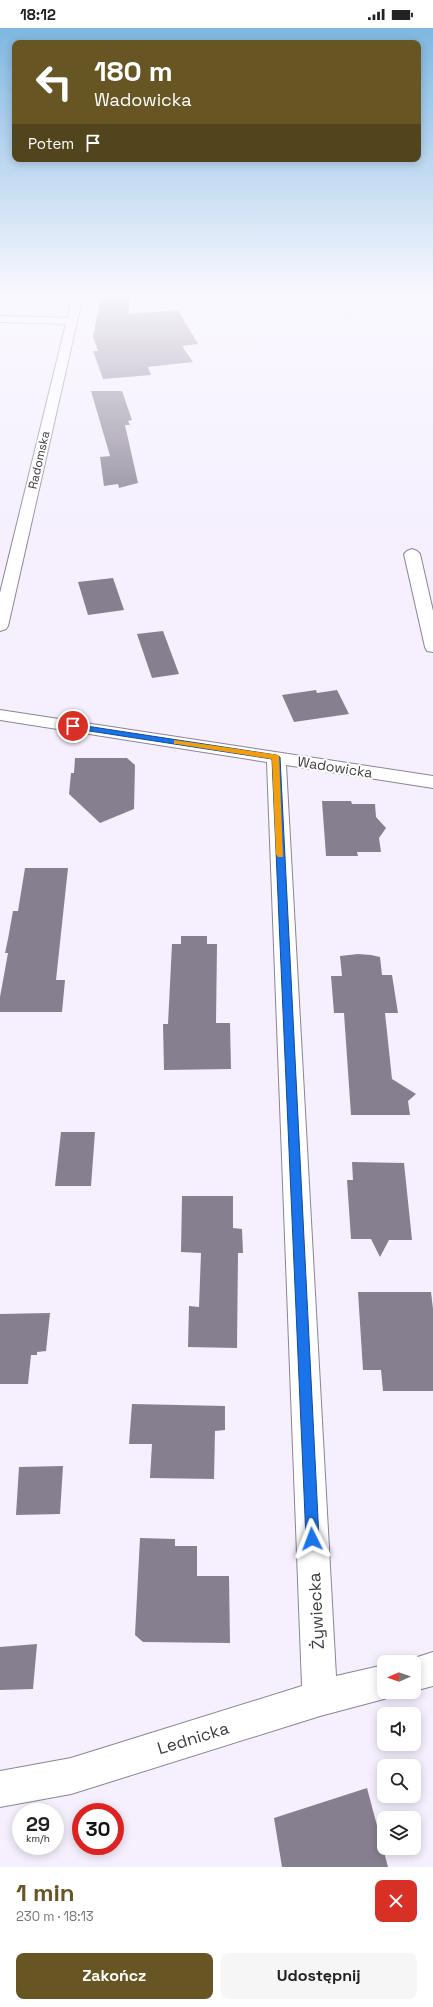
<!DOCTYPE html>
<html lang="pl">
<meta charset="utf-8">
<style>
body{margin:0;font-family:"Space Grotesk",sans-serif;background:#f6f6f6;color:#222;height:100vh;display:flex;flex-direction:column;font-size:15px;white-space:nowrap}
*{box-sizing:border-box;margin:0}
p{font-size:13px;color:#767676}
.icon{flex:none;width:22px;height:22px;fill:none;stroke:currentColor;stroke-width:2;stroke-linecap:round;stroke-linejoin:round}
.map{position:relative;height:1839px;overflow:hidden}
.side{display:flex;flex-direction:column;background:#fff;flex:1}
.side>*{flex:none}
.top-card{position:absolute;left:12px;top:12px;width:409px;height:122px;border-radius:8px;box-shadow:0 2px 10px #0003;background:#675523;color:#fff;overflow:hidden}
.needle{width:26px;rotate:268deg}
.controls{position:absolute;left:377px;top:1627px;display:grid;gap:8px}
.controls a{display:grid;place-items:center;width:44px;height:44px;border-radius:8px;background:#fff;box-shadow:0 2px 10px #0003;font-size:20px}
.speed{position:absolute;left:12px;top:1775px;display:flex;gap:8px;font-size:20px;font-weight:700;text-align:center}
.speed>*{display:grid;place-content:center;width:52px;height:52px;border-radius:50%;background:#fff;box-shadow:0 2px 10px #0003;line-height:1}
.speed small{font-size:10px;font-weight:400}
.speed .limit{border:6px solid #d22;background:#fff;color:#111}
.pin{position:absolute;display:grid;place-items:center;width:34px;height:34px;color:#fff;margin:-17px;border:2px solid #fff;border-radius:50%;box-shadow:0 1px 4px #0007}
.me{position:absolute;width:44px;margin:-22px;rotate:357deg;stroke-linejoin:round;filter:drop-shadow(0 0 3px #0008)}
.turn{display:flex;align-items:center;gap:14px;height:84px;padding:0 16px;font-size:18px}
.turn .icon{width:52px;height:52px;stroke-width:2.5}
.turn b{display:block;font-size:28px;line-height:34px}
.then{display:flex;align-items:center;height:38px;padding:0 16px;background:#0003;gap:8px;font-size:15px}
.round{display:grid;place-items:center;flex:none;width:42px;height:42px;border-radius:8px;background:#f6f6f6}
.overview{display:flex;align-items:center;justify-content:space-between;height:68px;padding:0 16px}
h1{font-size:24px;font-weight:700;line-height:30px;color:#675523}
.action{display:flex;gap:8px;margin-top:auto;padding:8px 16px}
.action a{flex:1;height:46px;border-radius:8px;background:#675523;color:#fff;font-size:16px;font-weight:700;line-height:46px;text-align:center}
.action a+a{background:#f6f6f6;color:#222}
.status{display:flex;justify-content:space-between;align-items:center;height:28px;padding:0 20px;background:#fff;direction:ltr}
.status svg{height:11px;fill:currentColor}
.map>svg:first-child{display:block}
.building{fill:#867f8f}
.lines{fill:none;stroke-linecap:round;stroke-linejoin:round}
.street-casing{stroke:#8b8494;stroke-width:2}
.secondary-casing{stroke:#8b8494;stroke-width:2}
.path{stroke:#aea9b5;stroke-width:1.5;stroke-dasharray:1 1.5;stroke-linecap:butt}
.street{fill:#fff;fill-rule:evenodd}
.secondary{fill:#fff;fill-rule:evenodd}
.route{fill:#1a73e8;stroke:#114b97}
.slow{fill:#f59e0b}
.labels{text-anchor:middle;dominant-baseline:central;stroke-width:4;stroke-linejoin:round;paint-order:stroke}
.far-street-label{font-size:12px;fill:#3d3a41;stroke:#fff}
.street-label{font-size:14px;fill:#3d3a41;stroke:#fff}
.near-street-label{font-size:17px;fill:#3d3a41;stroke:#fff}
</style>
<div class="status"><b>18:12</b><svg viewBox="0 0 49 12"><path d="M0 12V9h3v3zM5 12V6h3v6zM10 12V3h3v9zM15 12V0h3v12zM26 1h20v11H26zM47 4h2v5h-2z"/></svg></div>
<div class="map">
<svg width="433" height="1839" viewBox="0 0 433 1839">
<rect width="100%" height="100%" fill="#f5effe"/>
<path class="building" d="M101 267H130L128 286 178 282 198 316 182 318 193 334 148 339 151 347 103 351 93 323H98L93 309Z
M91 363H122L132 392 128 393 130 397H125L138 455 119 460 118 456 104 458 100 429 110 428Z
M113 550 124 582 88 587 78 554Z
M163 603 179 646 152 650 137 606Z
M316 662 317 665 337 662 349 686 294 694 282 667Z
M75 730H127L135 737 134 781 100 795 69 766 71 745H74Z
M322 773H351L352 776H375L376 789 386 800 379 810 381 824H357L358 828H326Z
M25 840H68L56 952H65L62 984H0V969L8 925H5L8 911 13 883H18Z
M181 908H207V916H217L216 995H230L231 1041 164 1042 163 996H168L172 916H181Z
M358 926 371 927 380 929 382 947H392L398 985H385L392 1051 416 1066 408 1073 410 1087H351L344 985H334L331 948H342L340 928Z
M61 1104H95L91 1158H55Z
M352 1134 404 1135 412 1212H389L380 1229 371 1211H351L347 1152H353Z
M182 1168H233V1200L242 1201 243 1225H238L237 1320 188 1319 189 1278 199 1279 201 1225 181 1224Z
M358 1264H431L433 1281V1363H383L381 1342H363Z
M50 1285 46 1323 37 1324V1327H31L28 1356H0V1286Z
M132 1376 225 1378V1402L215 1403 214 1451 150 1450 152 1416H129Z
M63 1438 60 1486 16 1487 19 1439Z
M140 1510 175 1511V1518H197V1548H229L230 1615 143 1614 135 1607Z
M37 1616 33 1661 0 1662V1619Z
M367 1760 388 1839H282L274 1790Z"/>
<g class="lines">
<g class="street-casing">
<path id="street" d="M0 288 72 290 77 293 72 296 0 294Z
M412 521 417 523 420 526 433 583V624L427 623 425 619 404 526 407 523Z
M0 682 433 748V760L286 737 336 1648 384 1637V1664H397L396 1666 384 1671 320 1688 71 1766 0 1779V1743L71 1730 302 1658 267 734 0 692Z
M433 1624V1658L414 1663V1634H402Z"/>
</g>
<g class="secondary-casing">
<path id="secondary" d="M73 267H83L8 598 6 601 0 603V565Z"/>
</g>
<path class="path" d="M333 267 337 280 351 292"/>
<use href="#street" class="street"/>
<use href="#secondary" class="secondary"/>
</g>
<linearGradient id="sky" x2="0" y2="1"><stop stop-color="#7fb7e0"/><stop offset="0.51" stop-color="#faf8ff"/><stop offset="1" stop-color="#faf8ff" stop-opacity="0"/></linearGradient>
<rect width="433" height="524" fill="url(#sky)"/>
<path class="route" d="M73 696 276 727 280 729 319 1511 317 1515 312 1517 308 1515 306 1511 272 731 70 700V697Z"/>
<path class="slow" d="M174 712 279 727 283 829H278L276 826 272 731 177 716H174Z"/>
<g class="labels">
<g class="far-street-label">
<text transform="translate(39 432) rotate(-77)">Radomska</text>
</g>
<g class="street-label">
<text transform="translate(335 739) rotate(9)">Wadowicka</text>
</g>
<g class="near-street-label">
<text transform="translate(316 1583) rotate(-93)">Żywiecka</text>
<text transform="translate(193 1710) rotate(-17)">Lednicka</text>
</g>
</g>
</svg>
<div class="controls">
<a><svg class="needle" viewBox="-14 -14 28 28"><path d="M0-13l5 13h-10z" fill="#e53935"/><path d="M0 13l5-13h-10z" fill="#767676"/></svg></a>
<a><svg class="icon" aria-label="sound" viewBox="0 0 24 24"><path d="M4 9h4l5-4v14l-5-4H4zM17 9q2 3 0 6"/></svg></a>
<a><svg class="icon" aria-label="search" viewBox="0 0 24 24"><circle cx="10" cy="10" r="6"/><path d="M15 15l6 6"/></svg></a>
<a><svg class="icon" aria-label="layers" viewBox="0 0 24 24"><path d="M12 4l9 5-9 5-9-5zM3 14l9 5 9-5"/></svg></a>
</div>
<div class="speed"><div>29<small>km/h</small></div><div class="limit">30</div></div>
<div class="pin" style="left:73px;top:698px;background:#d93025"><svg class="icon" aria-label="arrive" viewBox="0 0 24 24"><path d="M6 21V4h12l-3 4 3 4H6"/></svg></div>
<svg class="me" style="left:312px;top:1511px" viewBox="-20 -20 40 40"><path d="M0-17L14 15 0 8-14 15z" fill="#1a73e8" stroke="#fff" stroke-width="4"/></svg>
<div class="top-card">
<div class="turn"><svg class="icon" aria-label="left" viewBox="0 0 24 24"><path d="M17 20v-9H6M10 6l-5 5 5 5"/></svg><div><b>180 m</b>Wadowicka</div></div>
<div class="then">Potem<svg class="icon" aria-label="arrive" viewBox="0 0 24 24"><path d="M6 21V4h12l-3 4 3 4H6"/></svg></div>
</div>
</div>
<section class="side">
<div class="overview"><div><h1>1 min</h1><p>230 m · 18:13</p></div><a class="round" style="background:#d93025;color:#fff"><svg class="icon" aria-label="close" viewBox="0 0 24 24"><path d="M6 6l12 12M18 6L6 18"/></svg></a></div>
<div class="action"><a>Zakończ</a><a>Udostępnij</a></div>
</section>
